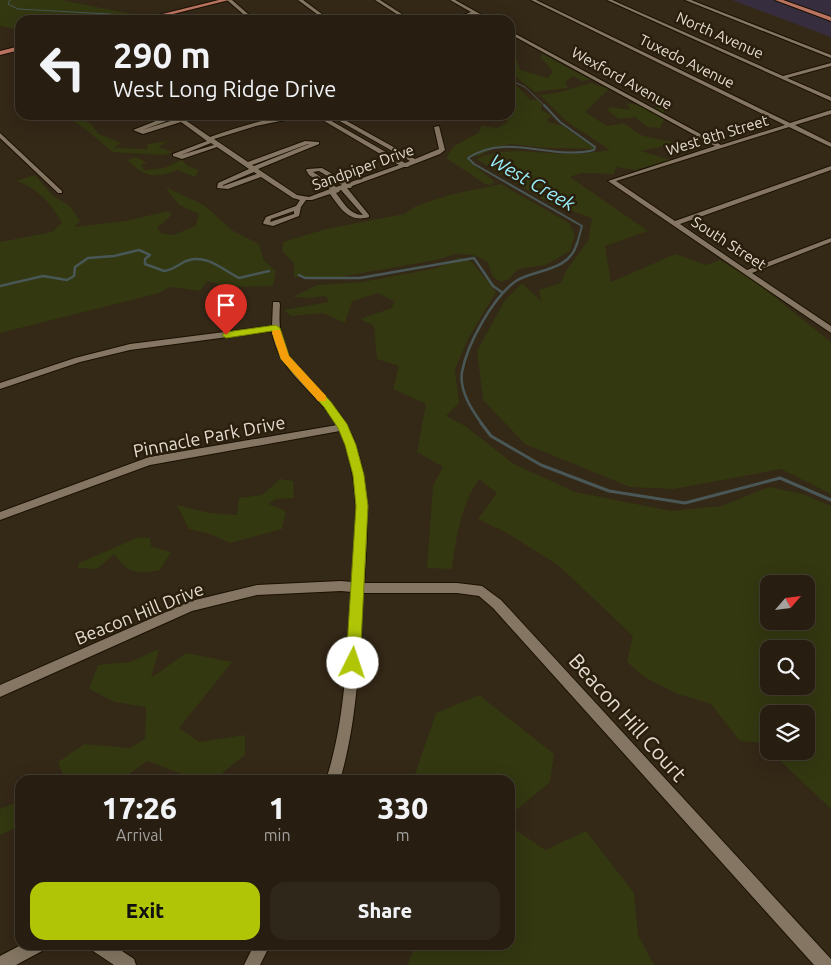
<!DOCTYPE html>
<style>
body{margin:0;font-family:Ubuntu,sans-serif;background:#2f271a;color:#f1f3f6;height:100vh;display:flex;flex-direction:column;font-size:19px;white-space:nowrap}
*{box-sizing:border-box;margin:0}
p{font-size:16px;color:#a4a29f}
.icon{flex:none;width:28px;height:28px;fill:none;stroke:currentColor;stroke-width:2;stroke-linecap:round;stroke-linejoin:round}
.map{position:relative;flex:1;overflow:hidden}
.drawer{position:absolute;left:15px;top:775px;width:500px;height:175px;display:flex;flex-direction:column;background:#271e11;border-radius:15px;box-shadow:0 5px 20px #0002,0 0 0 1px #433c31}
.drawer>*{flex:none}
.banner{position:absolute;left:15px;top:15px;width:500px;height:105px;border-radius:15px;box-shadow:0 5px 20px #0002,0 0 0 1px #433c31;background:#271e11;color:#f1f3f6;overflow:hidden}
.needle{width:32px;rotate:62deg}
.fabs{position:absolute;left:760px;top:575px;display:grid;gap:10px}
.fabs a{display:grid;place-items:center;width:55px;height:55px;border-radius:10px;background:#271e11;box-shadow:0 5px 20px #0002,0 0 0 1px #433c31;font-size:25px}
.pin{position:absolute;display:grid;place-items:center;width:42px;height:42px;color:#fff;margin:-51px -21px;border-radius:50% 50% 50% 0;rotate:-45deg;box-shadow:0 0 5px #0007}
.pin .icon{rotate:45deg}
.me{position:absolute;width:55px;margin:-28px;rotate:4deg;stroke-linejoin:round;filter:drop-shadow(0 0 4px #0008)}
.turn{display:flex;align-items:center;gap:18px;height:105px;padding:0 15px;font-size:22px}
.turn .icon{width:65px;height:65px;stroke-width:2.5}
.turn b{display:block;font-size:35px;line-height:42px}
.eta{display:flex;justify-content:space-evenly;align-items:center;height:85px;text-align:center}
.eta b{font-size:30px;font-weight:800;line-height:35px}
.action{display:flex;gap:10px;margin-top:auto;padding:10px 15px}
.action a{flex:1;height:58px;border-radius:15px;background:#afc506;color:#111;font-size:20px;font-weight:800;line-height:58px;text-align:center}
.action a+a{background:#2f271a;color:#f1f3f6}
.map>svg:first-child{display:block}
.industrial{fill:#362e3e}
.green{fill:#333811;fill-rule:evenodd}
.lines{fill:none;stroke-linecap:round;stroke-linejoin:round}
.stream-far3{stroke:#495756;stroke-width:1}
.stream-far2{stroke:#495756;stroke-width:2}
.stream-far1{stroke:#495756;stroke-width:2.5}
.stream{stroke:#495756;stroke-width:3}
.minor-casing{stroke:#1b1102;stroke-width:2}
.primary-casing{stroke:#1b1102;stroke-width:2}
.minor{fill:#847662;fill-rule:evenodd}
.primary{fill:#bb7461;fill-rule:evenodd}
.route{fill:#afc506;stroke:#728004}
.slow{fill:#f59e0b}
.labels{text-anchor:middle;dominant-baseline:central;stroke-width:5;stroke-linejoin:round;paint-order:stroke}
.far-street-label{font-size:15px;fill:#e4dcd1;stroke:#2a1e0d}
.street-label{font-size:18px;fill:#e4dcd1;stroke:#2a1e0d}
.water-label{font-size:19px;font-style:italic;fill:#98eefb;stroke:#2a1e0d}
.near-street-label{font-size:21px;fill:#e4dcd1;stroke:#2a1e0d}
</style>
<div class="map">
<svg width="831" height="965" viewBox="0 0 831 965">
<rect width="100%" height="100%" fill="#342817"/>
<path class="industrial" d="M732 0H831V37Z"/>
<path class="green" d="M0 0H61L137 15 129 16 131 19 128 20H20V30L0 26Z
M510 54 516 57 520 70 548 78 553 71 540 57 543 54 591 80 582 81 573 76 565 82 568 88 535 92 516 77 510 78Z
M510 82 519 88 530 100H538L542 105 541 110 552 116 547 119 549 123 561 125 597 149 546 148 510 144 494 148 479 156 466 157 471 163 495 182 490 185 485 184 446 158 454 146 478 133 482 126 497 128 508 122 505 115H510Z
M591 83 609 89 585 112 607 126 623 123 643 136 678 143 641 151 670 160 635 170 616 167 614 174 581 173 570 177 648 231 605 246 611 282 675 254 706 265 720 260 756 282 831 342V494L781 469 674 489 630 487 525 444 483 400 477 351 505 300 522 283 541 301 539 290 561 283 567 269 588 241 592 218 549 203 476 159C510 145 537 154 572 154 584 154 597 152 610 150L566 121 540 95 556 93Z
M627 103 664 109V120L660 128 647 127 635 117 619 119 607 110 611 107 630 110Z
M64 115H75L90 123 99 134 121 143 114 148 148 149 147 144 169 141 158 147 173 152 164 155 112 152 88 131Z
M136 157 147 163 141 165 144 170 164 168 182 160 188 166 199 170 195 177 177 170C155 180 143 176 127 160Z
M35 175 53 196 70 206 80 221 74 227 125 221 168 211 172 215 157 228 161 233 173 235 196 226 199 214 179 205 165 187 204 205 233 231 259 244 264 261 276 271 273 286 229 287 207 281 200 291 170 287 159 293 0 333V242L52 232 62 223C52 204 37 188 16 181Z
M501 184 569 223 575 235 570 251 546 265 518 269 509 279 501 282 493 277 487 261 473 255 456 254 436 260 334 278 294 277V263L282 251 283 242 326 229 404 214 416 206 449 195Z
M460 257 472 262 496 292 468 339 455 369 459 403 446 416 465 426 514 464 575 492 671 511 721 506 769 487 803 494 831 506V809L770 751H806V714H769V750L761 743 740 741 711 704 678 694 644 677 627 662 633 636 558 565 507 533 478 519 497 493 479 479C461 505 456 537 452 569L427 568 433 486 443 467 417 452 426 404 393 389 399 366 377 359 374 326 360 319 392 308 394 301 378 293 352 301 345 323 323 313 291 316 284 310 329 302 326 296 310 298 293 297 317 285 362 282 437 268ZM769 584H806V621H769ZM769 649H806V686H769Z
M280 479 293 481 294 498 276 499 268 504 286 511 282 529 230 543 210 534 189 529 177 505 210 513 237 515 239 498 262 495Z
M139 537 150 538 151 547 171 552 160 570C138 575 128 574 114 554L97 569 78 568 79 563Z
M159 649 151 678 186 653 232 662 179 728 200 742 245 735V755L222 773 237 780H182L184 775 147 761 121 780H65L58 762 84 744 130 748 145 739 146 707 115 702 89 689 98 665 130 662Z
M479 695 554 754 550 782 510 815V780H413L436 713Z
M20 801V826L0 835V809Z
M510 826 545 850 586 831 634 893 638 935 654 965H407L413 952 408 945H510Z"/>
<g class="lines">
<path class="stream-far3" d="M10 0 8 4 18 9 110 14 128 20
M510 80 525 87 545 106"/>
<path class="stream-far2" d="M544 105 560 122 595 147 594 150C552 161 507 132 468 158L474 164 582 226 577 244"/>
<path class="stream-far1" d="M299 275 305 278H360L474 258 493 286 503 293
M0 286 43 276 67 280 74 276 75 267 88 258 114 256 139 250 150 255 145 259V264L164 271C173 270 178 265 186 261 206 253 223 270 239 278L269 271
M482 424C472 410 459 391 462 372 467 344 493 297 516 281 534 269 570 272 577 243"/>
<path class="stream" d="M481 423 491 436 541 465 609 491 685 503 780 478 831 500"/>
<g class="minor-casing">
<path id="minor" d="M227 0H232L255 20H250Z
M298 0H303L330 20H325Z
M375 0H380L411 20H406Z
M450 0H455L491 20H486L474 14 457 20H451L471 12Z
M531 0H536L790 123 831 110V114L795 125 831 143V147L789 127 616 181 675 221 831 166V170L680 224 747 270 831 238V242L752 273 831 326V333L608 181 715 146 510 34V31L721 145 785 125Z
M607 0H612L783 76 831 63V66L787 78 831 97V101Z
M685 0H691L831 55V58Z
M171 115H178L210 137C242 126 275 115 309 115L256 126 214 139 248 162 305 141 319 142V144L258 169 297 195 309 197 330 189 309 175 306 170 307 169 322 168 348 183 399 165 314 115H321L405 163 410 161 329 115H336L415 159 439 149 434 127 439 126 445 150 440 154 409 166 408 167H404L352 186 351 188H347L369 215V217C349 223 341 209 330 194L312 200H306L301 207 299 216 273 226 264 224 263 223 266 217 296 206 300 200 293 198 261 177 228 189 217 188 218 183 249 169 217 147 182 159 173 156V154L207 141 181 122 143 134 133 130ZM175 118 177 119 142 130ZM211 143 214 145 181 155ZM308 144H309L254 166 252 165ZM319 171 342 185 336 187 313 172ZM254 172 257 174 223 186V185ZM340 190H341L363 215C350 215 343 202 336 193L339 192ZM294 211V214L270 222 271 219Z
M0 133 62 191V193H58L0 138Z
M273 302H279L280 304C279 319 279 335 285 349 298 381 334 398 349 429 372 478 368 531 364 583H457L482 586 501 600 831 959V965H814L493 608 479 596 457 593H363C359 657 358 719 340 780H326C346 718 346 656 352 592L341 591 257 595 192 611 0 697V685L191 601 257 585 341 581 352 582C357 530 361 480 340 431L150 465 0 520V512L149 457 337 425C317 391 278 373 272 331L130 350 80 362 0 389V383L75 358 130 344 272 326Z
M21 945H44L42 951 16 965H0V956Z
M91 945H113L134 959 136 965H114L93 951Z
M254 945H270L260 965H244Z"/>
</g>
<g class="primary-casing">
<path id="primary" d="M219 0H229L149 20H138Z
M775 0H783L831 17V21Z
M20 46V50L0 55V51Z"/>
</g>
<use href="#minor" class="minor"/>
<use href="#primary" class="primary"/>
</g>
<path class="route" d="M276 325 280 328 289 356 331 402 347 424 356 445 364 475 368 506 360 663 358 668 353 670 348 668 346 663 356 506 353 475 345 445 338 428 324 407 281 359 272 331 226 338 222 335 226 332Z"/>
<path class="slow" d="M273 330H280L289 356 326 396V401H318L281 359 272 333Z"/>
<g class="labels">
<g class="far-street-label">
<text transform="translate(720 35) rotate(24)">North Avenue</text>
<text transform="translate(687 61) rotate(26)">Tuxedo Avenue</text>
<text transform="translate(622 78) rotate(29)">Wexford Avenue</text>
<text transform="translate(717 135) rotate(-17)">West 8th Street</text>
<text transform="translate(363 167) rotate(-20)">Sandpiper Drive</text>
<text transform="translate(729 243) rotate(33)">South Street</text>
</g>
<g class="street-label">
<text transform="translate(209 436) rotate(-11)">Pinnacle Park Drive</text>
<text transform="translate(139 613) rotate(-22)">Beacon Hill Drive</text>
</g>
<g class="water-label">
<text transform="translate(533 182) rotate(30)">West Creek</text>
</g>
<g class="near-street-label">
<text transform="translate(628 717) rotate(48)">Beacon Hill Court</text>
</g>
</g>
</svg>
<div class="fabs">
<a><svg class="needle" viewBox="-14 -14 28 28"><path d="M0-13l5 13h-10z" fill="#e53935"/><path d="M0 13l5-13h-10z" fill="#a4a29f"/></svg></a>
<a><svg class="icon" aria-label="search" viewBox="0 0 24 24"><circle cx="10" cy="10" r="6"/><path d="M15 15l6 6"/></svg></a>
<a><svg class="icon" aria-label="layers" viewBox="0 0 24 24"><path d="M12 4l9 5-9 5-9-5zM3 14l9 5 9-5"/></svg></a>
</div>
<div class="pin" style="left:226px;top:335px;background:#d93025"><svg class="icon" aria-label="arrive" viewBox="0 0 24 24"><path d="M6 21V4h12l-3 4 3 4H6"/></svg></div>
<svg class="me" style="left:353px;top:663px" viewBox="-20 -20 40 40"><circle r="19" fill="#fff"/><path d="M0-13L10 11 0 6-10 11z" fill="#afc506"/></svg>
<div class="banner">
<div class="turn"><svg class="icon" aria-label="left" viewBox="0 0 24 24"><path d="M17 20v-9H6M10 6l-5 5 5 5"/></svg><div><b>290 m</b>West Long Ridge Drive</div></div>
</div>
<section class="drawer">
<div class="eta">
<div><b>17:26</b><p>Arrival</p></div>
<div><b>1</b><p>min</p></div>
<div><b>330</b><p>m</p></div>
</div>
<div class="action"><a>Exit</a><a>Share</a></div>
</section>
</div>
